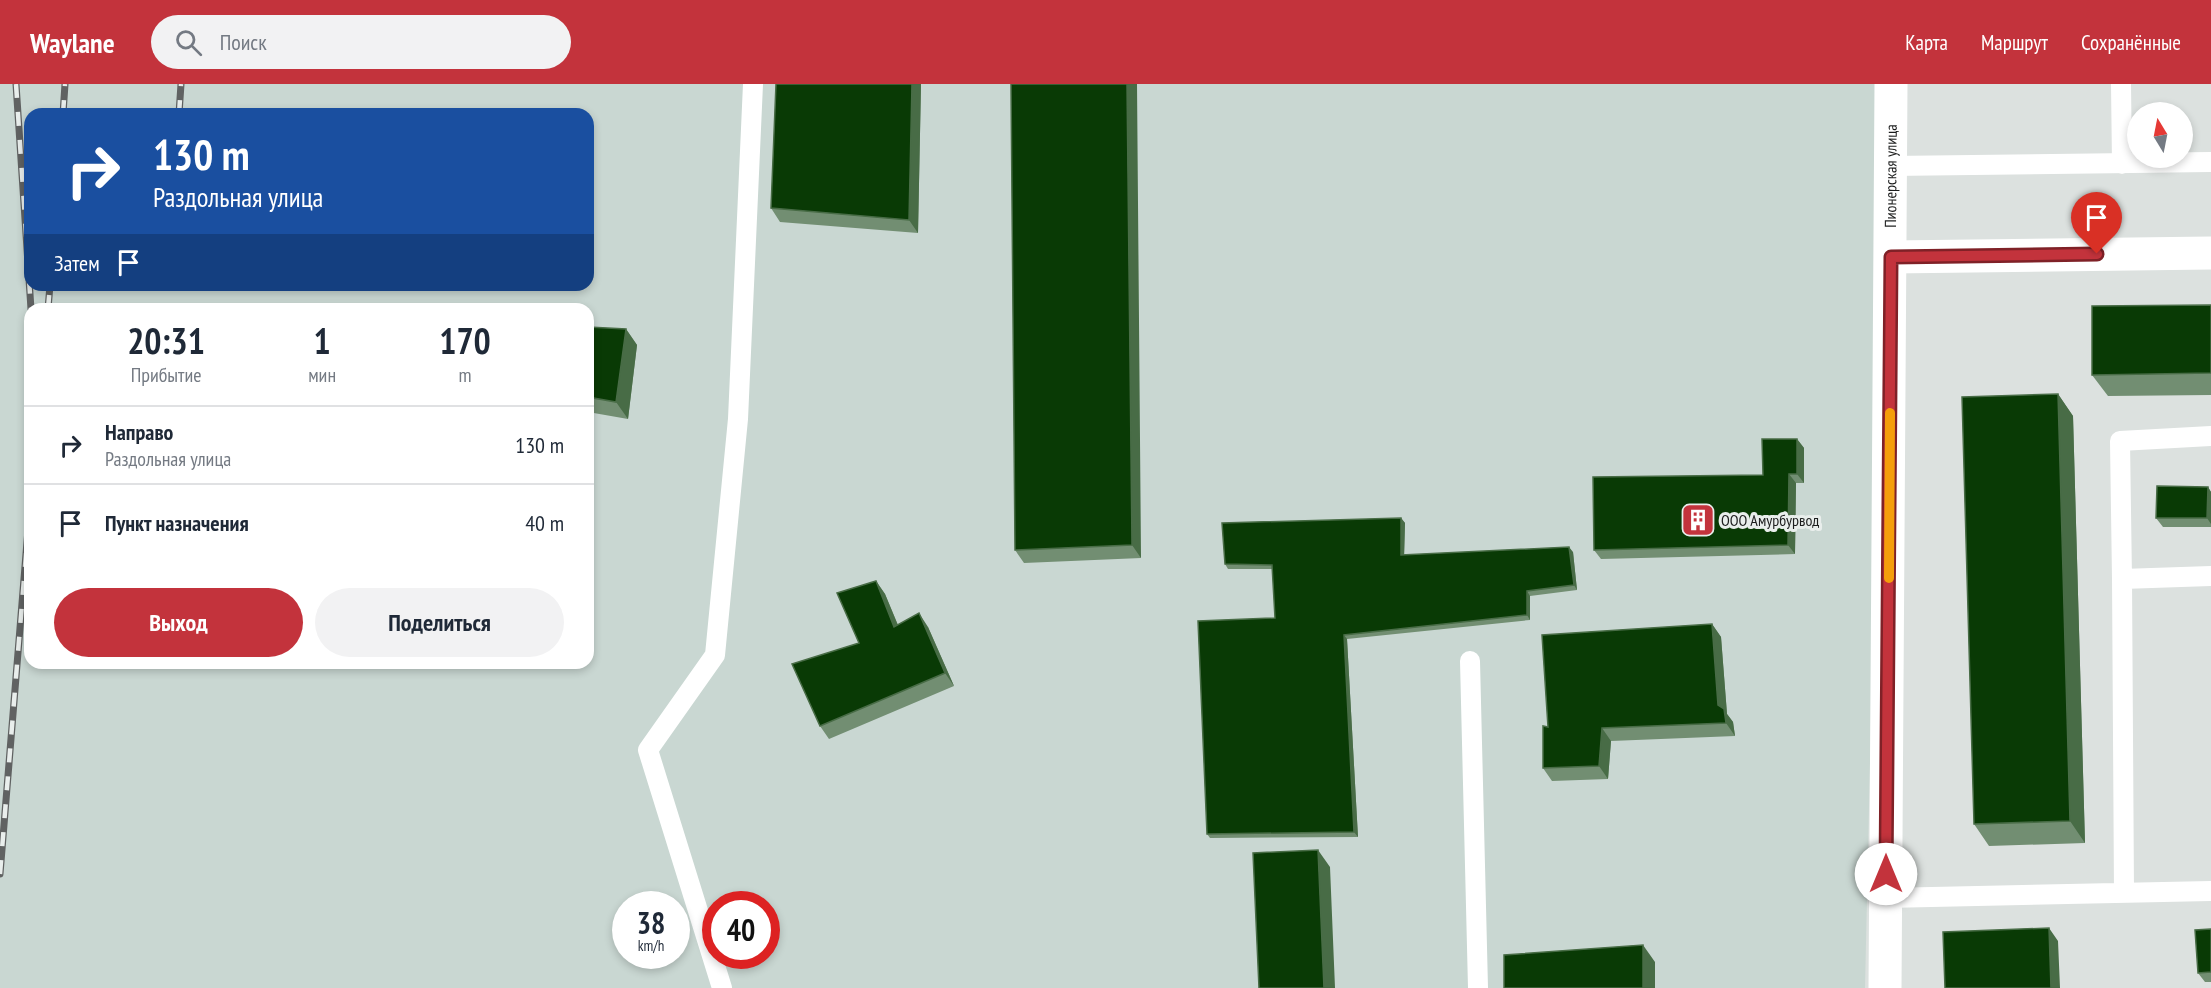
<!DOCTYPE html>
<html lang="ru">
<meta charset="utf-8">
<style>
body{margin:0;font-family:"PT Sans Narrow",sans-serif;background:#f2f2f3;color:#1f2937;height:100vh;display:flex;flex-direction:column;font-size:22px;white-space:nowrap}
*{box-sizing:border-box;margin:0}
p{font-size:20px;color:#747a83}
.icon{flex:none;width:33px;height:33px;fill:none;stroke:currentColor;stroke-width:2;stroke-linecap:round;stroke-linejoin:round}
.map{position:relative;flex:1;overflow:hidden}
.sheet{position:absolute;left:24px;top:219px;width:570px;height:366px;display:flex;flex-direction:column;background:#fff;border-radius:18px;box-shadow:0 3px 9px #0003}
.sheet>*{flex:none}
.banner{position:absolute;left:24px;top:24px;width:570px;height:183px;border-radius:18px;box-shadow:0 3px 9px #0003;background:#1a4fa0;color:#fff;overflow:hidden}
.needle{width:39px;rotate:350deg}
.controls{position:absolute;left:2127px;top:18px;display:grid;gap:12px}
.controls a{display:grid;place-items:center;width:66px;height:66px;border-radius:50%;background:#fff;box-shadow:0 3px 9px #0003;font-size:30px}
.speed{position:absolute;left:612px;top:807px;display:flex;gap:12px;font-size:30px;font-weight:700;text-align:center}
.speed>*{display:grid;place-content:center;width:78px;height:78px;border-radius:50%;background:#fff;box-shadow:0 3px 9px #0003;line-height:1}
.speed small{font-size:15px;font-weight:400}
.speed .limit{border:9px solid #d22;background:#fff;color:#111}
.pin{position:absolute;display:grid;place-items:center;width:51px;height:51px;color:#fff;margin:-62px -26px;border-radius:50% 50% 50% 0;rotate:-45deg;box-shadow:0 0 6px #0007}
.pin .icon{rotate:45deg}
.me{position:absolute;width:66px;margin:-33px;rotate:0deg;stroke-linejoin:round;filter:drop-shadow(0 0 4px #0008)}
.turn{display:flex;align-items:center;gap:21px;height:126px;padding:0 30px;font-size:27px}
.turn .icon{width:78px;height:78px;stroke-width:2.5}
.turn b{display:block;font-size:42px;line-height:51px}
.then{display:flex;align-items:center;height:57px;padding:0 30px;background:#0003;gap:12px;font-size:22px}
.eta{display:flex;justify-content:space-evenly;align-items:center;height:102px;text-align:center}
.eta b{font-size:36px;font-weight:600;line-height:42px}
.cta{display:flex;gap:12px;margin-top:auto;padding:12px 30px}
.cta a{flex:1;height:69px;border-radius:36px;background:#c3333c;color:#fff;font-size:24px;font-weight:600;line-height:69px;text-align:center}
.cta a+a{background:#f2f2f3;color:#1f2937}
ul{padding:0;list-style:none}
li{display:flex;align-items:center;gap:18px;height:78px;padding:0 30px;border-top:2px solid #e0e1e3}
li div{flex:1}
li b{display:block;font-size:22px}
li em{font-style:normal}
header{display:flex;align-items:center;gap:36px;box-sizing:border-box;height:84px;padding:0 30px;background:#c3333c;color:#fff}
header strong{font-size:28px}
nav{display:flex;gap:33px;margin-inline-start:auto;font-size:21px}
.search{width:420px;height:54px;background:#f2f2f3;display:flex;align-items:center;gap:15px;box-sizing:border-box;padding:0 21px;border-radius:33px;color:#747a83;font-size:22px}
.map>svg:first-child{display:block}
.built{fill:#c9d7d2;fill-rule:evenodd}
.lines{fill:none;stroke-linecap:round;stroke-linejoin:round}
.service{stroke:#fff;stroke-width:20}
.minor{stroke:#fff;stroke-width:33}
.tertiary{stroke:#fff;stroke-width:33}
.rail-casing{stroke:#606262;stroke-width:7}
.rail{stroke:#e9eeec;stroke-width:4.5;stroke-dasharray:14;stroke-linecap:butt}
.wall{fill:#728e72}
.shaded-wall{fill:#486c46}
.building{fill:#093a05;stroke:#486c46;stroke-width:1.5}
.route-casing{stroke:#7f2127;stroke-width:15}
.route{stroke:#c3333c;stroke-width:10}
.slow{stroke:#f59e0b;stroke-width:10}
.labels{text-anchor:middle;dominant-baseline:central;stroke-width:6;stroke-linejoin:round;paint-order:stroke}
.street-label{font-size:16px;fill:#1c1d1d;stroke:#e9eeec}
.poi-label{font-size:16px;fill:#1c1d1d;stroke:#e9eeec;text-anchor:start}
</style>
<header>
<strong>Waylane</strong>
<div class="search"><svg class="icon" aria-label="search" viewBox="0 0 24 24"><circle cx="10" cy="10" r="6"/><path d="M15 15l6 6"/></svg>Поиск</div>
<nav><a>Карта</a><a>Маршрут</a><a>Сохранённые</a></nav>
</header>
<div class="map">
<svg width="2211" height="904" viewBox="0 0 2211 904">
<rect width="100%" height="100%" fill="#dce1df"/>
<path class="built" d="M0 0H1885L1865 904H0ZM30 30H588V201H30ZM30 225H588V579H30ZM626 820H676V872H626ZM716 820H766V872H716Z"/>
<g class="lines">
<path class="service" d="M2121 0 2122 80
M1891 82 2211 78
M2211 352 2120 357 2122 495 2211 492
M2122 495 2124 809
M1470 577 1478 904
M1886 814 2211 807
M722 904 648 666 715 571 738 335 753 0"/>
<path class="minor" d="M1891 173 2211 169"/>
<path class="tertiary" id="s1" d="M1885 904 1891 0"/>
<g class="rail-casing">
<path id="rail" d="M16 0 31 225
M63 30 65 0
M179 30 181 0
M48 225 50 201
M0 790 30 421"/>
</g>
<use href="#rail" class="rail"/>
</g>
<path class="wall" d="M921 0 918 149 780 138 771 124Z
M1011 0 1141 474 1024 479 1015 466Z
M2211 221V311L2108 312 2092 291Z
M588 243 626 245 637 261 628 335 588 328Z
M2058 310 2073 332 2085 759 1989 762 1974 740Z
M1797 355 1804 364V399H1796L1795 470 1601 475 1594 466 1763 391Z
M2208 403 2211 408V443H2163L2156 434Z
M1401 434 1405 439 1404 471 1573 468 1577 506 1530 512V536L1347 555 1358 753 1210 754 1207 750 1275 534 1273 485H1228L1225 480Z
M876 497 885 510 898 541 928 543 954 602 829 655 820 642 859 559Z
M1712 540 1721 553 1727 630 1733 638 1735 652 1611 657 1608 695 1552 697 1543 684 1548 643Z
M2211 845V898H2205L2198 889Z"/>
<path class="shaded-wall" d="M912 0H921L918 149 909 136Z
M1127 0H1137L1141 474 1132 461Z
M626 245 637 261 628 335 616 318Z
M2058 310 2073 332 2085 759 2070 737Z
M1797 355 1804 364V399L1797 390Z
M1789 390 1796 399 1795 470 1788 461Z
M2208 403 2211 408V440L2207 434Z
M1401 434 1405 439 1404 476 1401 471Z
M1569 463 1573 468 1577 506 1574 501Z
M876 497 885 510 904 556 894 543Z
M1527 507 1530 512V536L1527 531Z
M919 529 928 543 954 602 945 589Z
M1712 540 1721 553 1727 630 1733 638 1735 652 1726 639 1718 621Z
M1344 551 1347 555 1358 753 1354 748Z
M1602 644 1611 657 1608 695 1599 682Z
M1318 766 1330 783 1335 904H1324Z
M2049 844 2058 857 2060 904H2051Z
M1643 861 1655 878V904H1643Z"/>
<path class="building" d="M776 0H912L909 136 771 124Z
M1011 0H1127L1132 461 1015 466Z
M2211 221V289L2092 291V222Z
M588 243 626 245 616 318 588 313Z
M2058 310 2070 737 1974 740 1962 313Z
M1762 355H1797V390H1789L1788 461 1594 466 1593 393 1763 391Z
M2157 402 2208 403 2207 434H2156Z
M1401 434V471L1569 463 1574 501 1527 507V531L1344 551 1354 748 1207 750 1198 537 1275 534 1272 481 1225 480 1222 439Z
M876 497 894 543 919 529 945 589 820 642 792 580 859 559 837 509Z
M1712 540 1718 621 1724 625 1726 639 1602 644 1599 682 1543 684V642L1548 643 1542 551Z
M1318 766 1324 904H1259L1253 769Z
M2049 844 2051 904H1945L1943 848Z
M2211 845V888L2198 889 2195 846Z
M1643 861V904H1504V871Z"/>
<g class="lines">
<g class="route-casing">
<path id="route" d="M1886 790 1891 173 2097 170"/>
</g>
<use href="#route" class="route"/>
<path class="slow" d="M1889 494 1890 329"/>
</g>
<defs>
<g id="building-square" transform="scale(1.725)"><rect x="-9" y="-9" width="18" height="18" rx="4" fill="#c3333c" stroke="#e9eeec"/><path d="M-4-6H4V6H1V3H-1V6H-4ZM-2.5-4.3h1.7v1.8h-1.7ZM.8-4.3h1.7v1.8H.8ZM-2.5-1h1.7V.8h-1.7ZM.8-1h1.7V.8H.8Z" fill="#fff"/></g>
</defs>
<g fill-rule="evenodd">
<use href="#building-square" x="1698" y="436"/>
</g>
<g class="labels">
<g class="street-label">
<text stroke="none"><textPath href="#s1" startOffset="812">Пионерская улица</textPath></text>
</g>
<g class="poi-label">
<text x="1721" y="436">ООО Амурбурвод</text>
</g>
</g>
</svg>
<div class="controls">
<a><svg class="needle" viewBox="-14 -14 28 28"><path d="M0-13l5 13h-10z" fill="#e53935"/><path d="M0 13l5-13h-10z" fill="#747a83"/></svg></a>
</div>
<div class="speed"><div>38<small>km/h</small></div><div class="limit">40</div></div>
<div class="pin" style="left:2097px;top:170px;background:#d93025"><svg class="icon" aria-label="arrive" viewBox="0 0 24 24"><path d="M6 21V4h12l-3 4 3 4H6"/></svg></div>
<svg class="me" style="left:1886px;top:790px" viewBox="-20 -20 40 40"><circle r="19" fill="#fff"/><path d="M0-13L10 11 0 6-10 11z" fill="#c3333c"/></svg>
<div class="banner">
<div class="turn"><svg class="icon" aria-label="right" viewBox="0 0 24 24"><path d="M7 20v-9h11M14 6l5 5-5 5"/></svg><div><b>130 m</b>Раздольная улица</div></div>
<div class="then">Затем<svg class="icon" aria-label="arrive" viewBox="0 0 24 24"><path d="M6 21V4h12l-3 4 3 4H6"/></svg></div>
</div>
<section class="sheet">
<div class="eta">
<div><b>20:31</b><p>Прибытие</p></div>
<div><b>1</b><p>мин</p></div>
<div><b>170</b><p>m</p></div>
</div>
<ul>
<li><svg class="icon" aria-label="right" viewBox="0 0 24 24"><path d="M7 20v-9h11M14 6l5 5-5 5"/></svg><div><b>Направо</b><p>Раздольная улица</p></div><em>130 m</em></li>
<li><svg class="icon" aria-label="arrive" viewBox="0 0 24 24"><path d="M6 21V4h12l-3 4 3 4H6"/></svg><div><b>Пункт назначения</b></div><em>40 m</em></li>
</ul>
<div class="cta"><a>Выход</a><a>Поделиться</a></div>
</section>
</div>
